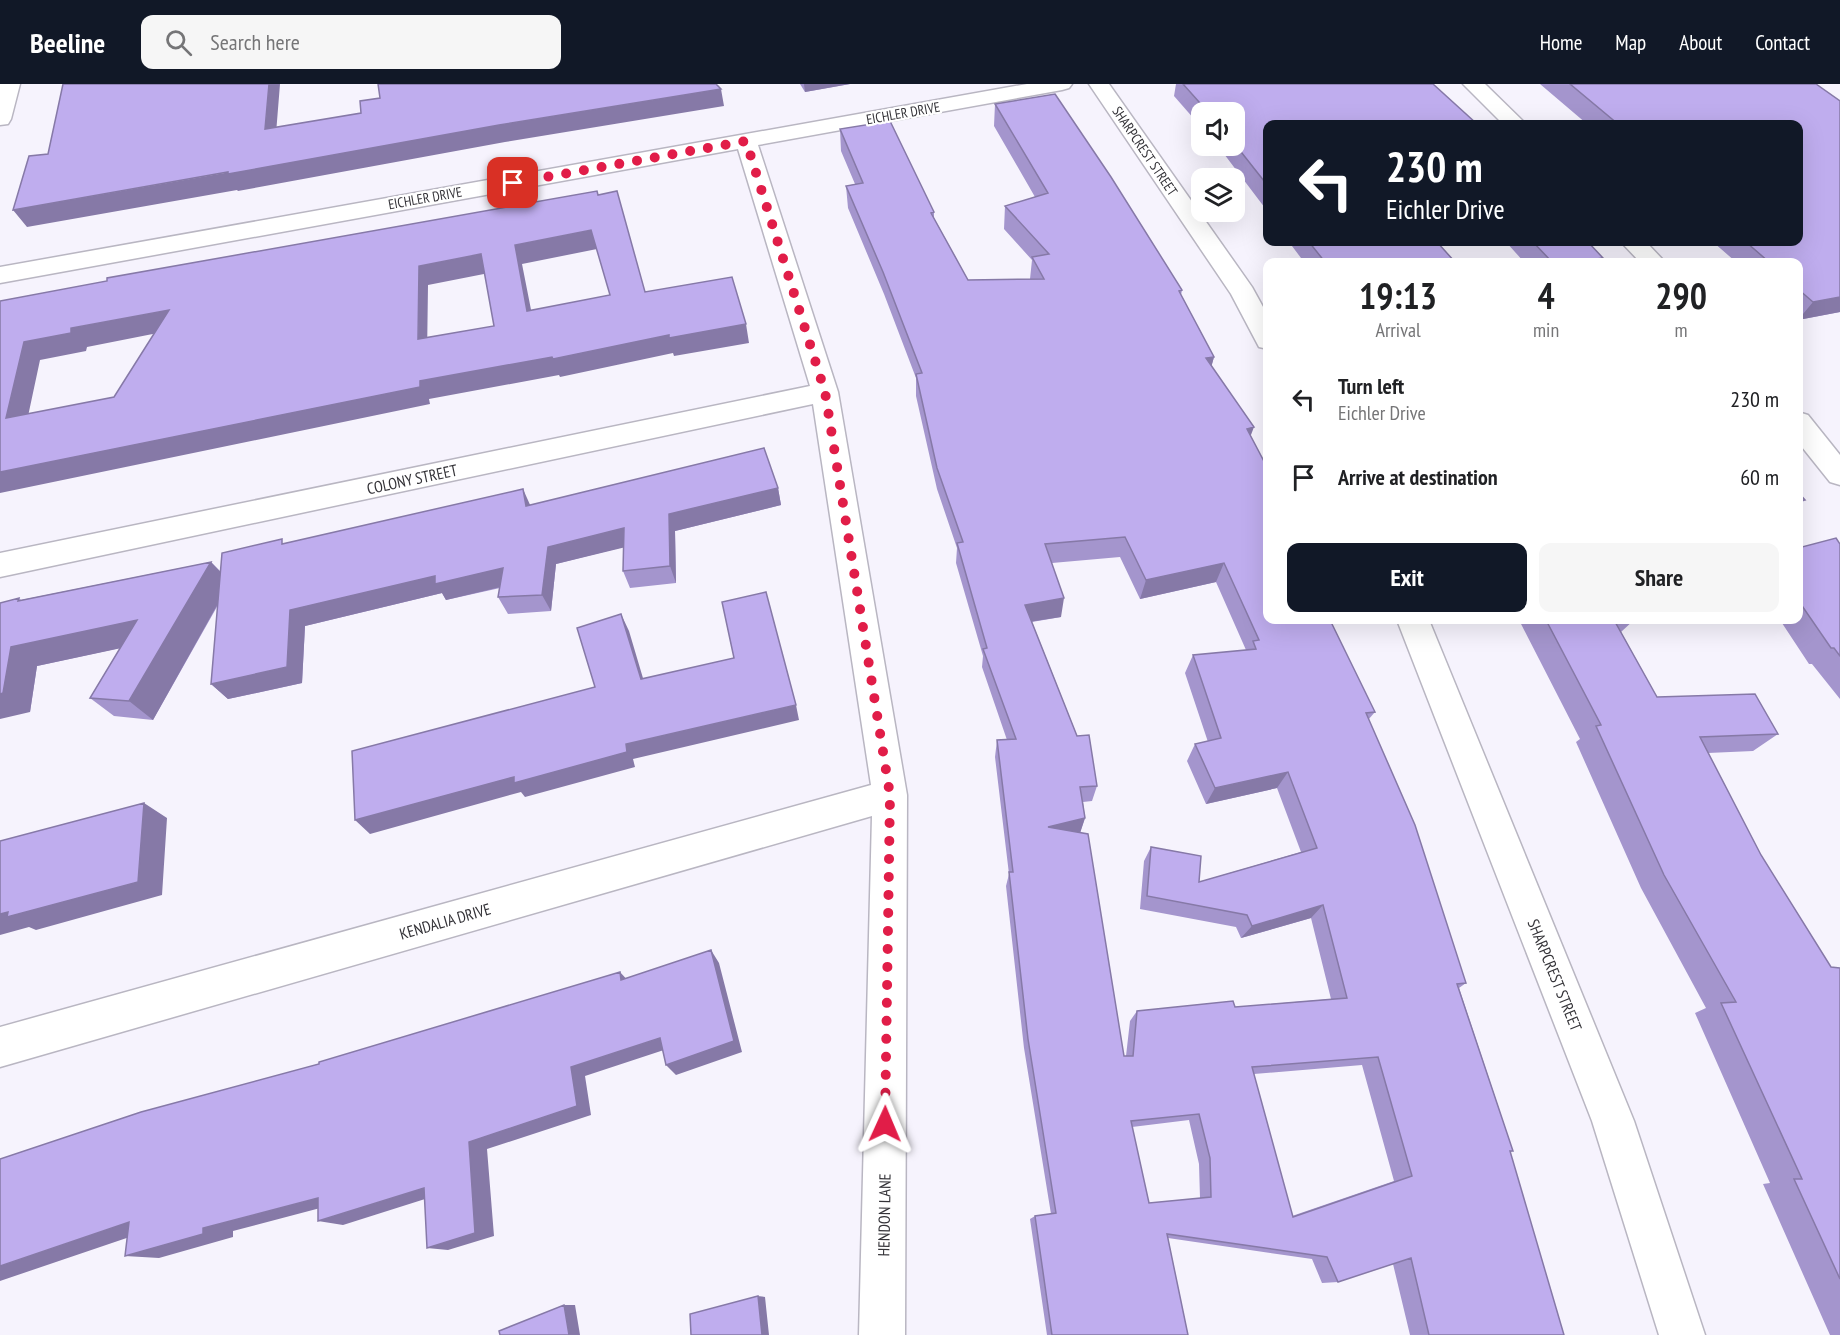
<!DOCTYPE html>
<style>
body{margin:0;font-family:"PT Sans Narrow",sans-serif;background:#f6f6f6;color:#202124;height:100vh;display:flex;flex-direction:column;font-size:22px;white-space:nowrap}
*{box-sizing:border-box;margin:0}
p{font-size:20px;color:#757577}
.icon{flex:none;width:33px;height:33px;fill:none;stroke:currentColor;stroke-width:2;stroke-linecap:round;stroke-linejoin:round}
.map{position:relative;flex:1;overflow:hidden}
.details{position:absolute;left:1263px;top:174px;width:540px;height:366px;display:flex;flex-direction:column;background:#fff;border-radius:12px;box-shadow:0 6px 24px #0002}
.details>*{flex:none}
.hud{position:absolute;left:1263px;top:36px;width:540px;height:126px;border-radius:12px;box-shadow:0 6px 24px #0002;background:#111827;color:#fff;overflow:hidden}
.buttons{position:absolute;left:1191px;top:18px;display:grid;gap:12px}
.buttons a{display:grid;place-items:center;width:54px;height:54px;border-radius:12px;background:#fff;box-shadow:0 6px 24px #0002;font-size:30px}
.pin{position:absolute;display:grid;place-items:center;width:51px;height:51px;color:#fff;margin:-26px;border-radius:12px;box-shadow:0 3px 9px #0006}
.me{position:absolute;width:66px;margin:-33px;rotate:1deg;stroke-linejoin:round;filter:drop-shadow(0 0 4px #0008)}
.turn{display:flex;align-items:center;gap:21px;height:126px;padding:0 24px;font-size:27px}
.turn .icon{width:78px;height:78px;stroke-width:2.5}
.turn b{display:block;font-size:42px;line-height:51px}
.eta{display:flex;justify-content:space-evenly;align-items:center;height:102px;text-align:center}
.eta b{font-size:36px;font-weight:800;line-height:42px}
.button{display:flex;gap:12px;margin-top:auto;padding:12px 24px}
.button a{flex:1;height:69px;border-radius:12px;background:#111827;color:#fff;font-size:24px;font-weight:800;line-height:69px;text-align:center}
.button a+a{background:#f6f6f6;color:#202124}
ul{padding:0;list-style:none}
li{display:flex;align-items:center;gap:18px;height:78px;padding:0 24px}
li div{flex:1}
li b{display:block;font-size:22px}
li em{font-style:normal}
header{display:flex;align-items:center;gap:36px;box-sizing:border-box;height:84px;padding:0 30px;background:#111827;color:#fff}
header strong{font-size:28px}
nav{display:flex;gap:33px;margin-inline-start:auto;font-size:21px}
.search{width:420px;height:54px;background:#f6f6f6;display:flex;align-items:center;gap:15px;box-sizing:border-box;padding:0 21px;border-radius:12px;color:#757577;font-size:22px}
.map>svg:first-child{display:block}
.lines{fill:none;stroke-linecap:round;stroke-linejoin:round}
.minor-casing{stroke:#b9b6c2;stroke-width:3}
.minor{fill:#fff;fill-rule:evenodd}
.wall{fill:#a495cd;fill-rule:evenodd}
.shaded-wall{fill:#8679a7}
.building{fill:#bfadee;stroke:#8679a7;stroke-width:1.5;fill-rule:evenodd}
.route{stroke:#e11d48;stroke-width:10;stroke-dasharray:0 18}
.labels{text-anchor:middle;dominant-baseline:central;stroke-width:4.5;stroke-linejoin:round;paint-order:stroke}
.far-street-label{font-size:14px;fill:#343338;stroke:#fff}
.street-label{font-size:16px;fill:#343338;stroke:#fff}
</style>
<header>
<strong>Beeline</strong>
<div class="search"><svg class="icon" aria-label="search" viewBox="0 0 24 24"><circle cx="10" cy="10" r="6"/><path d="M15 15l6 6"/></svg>Search here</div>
<nav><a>Home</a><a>Map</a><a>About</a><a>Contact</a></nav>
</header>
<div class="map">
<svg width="1840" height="1251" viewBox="0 0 1840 1251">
<rect width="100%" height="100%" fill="#f6f3fd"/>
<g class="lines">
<g class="minor-casing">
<path id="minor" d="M0 0H20L11 35 8 40 0 41Z
M1027 0H1072L1069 4 1062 6 758 61 838 308 907 711 905 1251H859L872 732 0 983V943L871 701 813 320 0 493V469L810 302 738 65 0 199V183Z
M1089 0H1109L1252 203 1268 232V265L1259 263 1231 210Z
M1463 0H1485L1526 40H1503Z
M1621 158H1646L1665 178H1640Z
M1798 328 1808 331 1840 371V401L1830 398 1798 358Z
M1397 536H1429L1634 1037 1705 1251H1659L1592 1037Z"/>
</g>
<use href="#minor" class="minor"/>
</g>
<path class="wall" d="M800 0H850L805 8Z
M1176 0H1433L1268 40V128L1218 62H1234V28H1202V44L1174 12Z
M1540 0H1816L1840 17V228L1798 236V178H1736L1713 158H1798V40H1587Z
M995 20 1182 206 1181 211 1214 273 1211 283 1251 352 1268 536 1375 628 1368 636 1466 899 1459 904 1513 1067 1510 1068 1564 1251H1410L1393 1180 1338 1198 1322 1199 1312 1175 1168 1154 1188 1251H1047L1030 1135 1035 1132 1051 1130 1024 964 1006 802 1009 790 995 673 997 656H1007L982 583 983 572 956 479 957 464 937 405 916 312V294L884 210 848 124 846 102 855 100 841 67 840 45 934 128V134L968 196 1030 195 1032 176 1004 145 1005 122 1035 113 994 42ZM1120 473 1140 515 1216 498 1246 566 1193 571 1185 589 1208 658 1195 660 1187 677 1206 720 1277 704 1301 768 1199 798 1151 763 1144 777 1140 825 1236 843 1241 854 1311 834 1331 915 1235 923 1137 927 1130 937 1126 972H1124L1080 749 1085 734 1083 718 1092 717 1097 702 1032 538 1061 533 1052 479ZM1362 981 1394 1097 1292 1132 1254 990ZM1189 1036 1199 1080 1200 1114 1149 1119 1132 1043Z
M1289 158H1460L1440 161 1455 178H1304Z
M1506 158H1588L1600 178H1524Z
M778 404 781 421 675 447 676 499 630 504 623 487V463L556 480 551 527 508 530 498 513 500 504 446 516 442 509 305 542 302 599 228 615 211 600 218 521 153 636 114 632 90 614 120 564 37 582 30 628 19 514 21 516 211 478 221 488 286 459 530 421Z
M1798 408 1805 416 1798 422Z
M1840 460V615L1812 580H1809L1780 536H1798V464Z
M1519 536H1634L1621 548 1657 613 1778 650 1753 667 1708 669 1761 771 1831 883 1840 884V1251H1830L1763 1100 1770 1099 1695 929 1706 924 1641 804 1576 658 1580 655Z
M1702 536H1721L1706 540Z"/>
<path class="shaded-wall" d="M269 0H280L275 62 265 45Z
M804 0H850L805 8Z
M721 5 724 22 505 58 238 107 237 106 27 143 13 126 499 41Z
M591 146 597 165 522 180 535 246 527 227 515 161Z
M1422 158H1460L1418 165Z
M481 170 489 189 428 201 427 273 418 255 419 182Z
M1603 174 1600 178H1589L1591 176Z
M1840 213V228L1798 236 1813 218Z
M169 226 183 244 87 263 86 267 40 276 24 351 6 334 24 258 71 244Z
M746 240 749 259 674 272 673 269 560 293 559 291 429 315 430 320 0 409V388L420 297 669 251Z
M1214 273 1208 295 1206 274Z
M1254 343 1246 364 1247 345Z
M778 404 781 421 675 447 676 499 670 482 669 430Z
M523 405 531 423 526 422Z
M624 444 630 462 556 480 551 527 542 511 548 463Z
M211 478 230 498 153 636 129 617Z
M1224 479 1216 498 1140 515 1146 496Z
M503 484 513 500 446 516 442 509 305 542 302 599 228 615 211 600 290 526 435 492Z
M1064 514 1061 533 1022 539 1025 521Z
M621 530 629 547 648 611 641 595Z
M137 536 159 556 37 582 30 628 0 635V610L11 563Z
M1710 536H1721L1706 540Z
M796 621 799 636 633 675 635 683 525 713 521 708 370 750 355 736 626 660Z
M1288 688 1277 704 1206 720 1215 704Z
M144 719 167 734 162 811 36 846 29 843 0 851V830Z
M1085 734 1080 749 1048 743Z
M1323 821 1311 834 1241 854 1252 842Z
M711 866 719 879 742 968 676 991 666 981Z
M620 888 631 900 621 896Z
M660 954 670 964 585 992 591 1031 487 1065 494 1152 448 1166 427 1164 469 1058 571 983Z
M424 1104 444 1109 343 1141 318 1137Z
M318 1114 343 1118 233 1147V1153L159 1174 125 1172 203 1144Z
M129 1138 162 1142 0 1197V1182Z
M758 1212 765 1213 769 1251H762Z
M564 1221H575L580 1251H569Z"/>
<path class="building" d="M63 0H269L265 45 361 29 360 17 380 14 378 0H716L721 5 499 41 228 90V88L13 126 29 72 48 70Z
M1183 0H1433L1477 40H1268V102L1234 59V28H1208Z
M1570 0H1816L1840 17V213L1813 218 1798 205V178H1769L1746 158H1798V40H1618Z
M1055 10 1111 93 1182 206 1179 207 1214 273 1206 274 1254 343 1247 345 1268 385V536H1330L1375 628 1366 629 1415 741 1466 899 1457 900 1513 1067H1510L1564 1251H1429L1411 1174 1338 1198 1327 1173 1167 1150 1188 1251H1052L1035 1132 1056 1129 1028 955 1009 788H1013L997 656 1016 655 983 565 987 564 957 459 963 458 937 384 916 290 922 289 883 188 846 102 863 99 840 45 890 37 934 128 931 129 968 196 1044 195 1032 173 1049 170 1005 122 1048 109 995 20ZM1125 453 1146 496 1224 479 1259 556 1253 557 1256 565 1193 571 1221 654 1195 660 1215 704 1288 688 1317 764 1199 798 1201 772 1151 763 1147 812 1247 831 1252 842 1323 821 1347 914 1235 923 1233 917 1137 927 1133 972H1124L1088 750 1048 743 1085 734 1080 703 1097 702 1089 651 1077 652 1025 521 1064 514 1045 460ZM1378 973 1412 1092 1293 1133 1252 983ZM1199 1030 1210 1074 1211 1113 1149 1119 1131 1037Z
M597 107 598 111 617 107 645 208 732 193 746 240 669 254V251L553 275 552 273 420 297V303L0 388V217L107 197V194ZM591 146 610 211 527 227 515 161ZM481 170 494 242 418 255 419 182ZM169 226 114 313 6 334 24 258 71 249V244Z
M1309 158H1437L1455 178H1325Z
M1533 158H1588L1603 174 1591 176 1594 178H1552Z
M764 364 778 404 669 430 670 482 623 487 624 444 548 463 542 511 498 513 503 484 435 500V492L290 526 287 583 211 600 222 469 282 455V460L523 405 526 422Z
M1798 408 1805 416 1798 417Z
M1836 454 1840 460V572L1834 564H1831L1798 516V464Z
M211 478 129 617 90 614 137 536 11 563 3 609 0 610V519L19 514 18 517Z
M766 508 796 621 626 660 627 668 514 699V693L355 736 352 667 595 603 577 544 621 530 641 595 734 574 722 518Z
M1546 536H1614L1657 613 1755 610 1778 650 1700 653 1761 771 1831 883 1840 884V1195L1794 1095H1802L1721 919 1736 918 1664 791 1596 642 1601 641Z
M144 719 138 798 7 833 8 828 0 830V757Z
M711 866 734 957 666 981 660 954 571 983 577 1022 469 1058 475 1149 427 1164 424 1104 318 1137V1114L203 1144V1150L125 1172 129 1138 0 1182V1075L141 1028 319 980V978L620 888 621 896Z
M758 1212 762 1251H691L690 1230Z
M564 1221 569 1251H500L499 1247Z"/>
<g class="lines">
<path class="route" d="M513 99 746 57 825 308 890 711 885 1040"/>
</g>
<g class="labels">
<g class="far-street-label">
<text transform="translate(903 29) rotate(-10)">EICHLER DRIVE</text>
<text transform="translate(1145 67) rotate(56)">SHARPCREST STREET</text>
<text transform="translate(425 114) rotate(-10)">EICHLER DRIVE</text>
</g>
<g class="street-label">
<text transform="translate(412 395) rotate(-12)">COLONY STREET</text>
<text transform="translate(445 837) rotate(-16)">KENDALIA DRIVE</text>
<text transform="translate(1555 891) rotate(68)">SHARPCREST STREET</text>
<text transform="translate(884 1131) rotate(-89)">HENDON LANE</text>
</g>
</g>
</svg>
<div class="buttons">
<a><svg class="icon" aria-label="sound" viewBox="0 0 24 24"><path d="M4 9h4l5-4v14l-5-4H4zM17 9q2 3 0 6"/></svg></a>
<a><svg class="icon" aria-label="layers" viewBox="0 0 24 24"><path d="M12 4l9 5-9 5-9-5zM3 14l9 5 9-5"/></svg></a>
</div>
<div class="pin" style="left:513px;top:99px;background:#d93025"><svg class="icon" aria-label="arrive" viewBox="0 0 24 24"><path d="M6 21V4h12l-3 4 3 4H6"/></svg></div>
<svg class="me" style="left:885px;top:1040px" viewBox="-20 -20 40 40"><path d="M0-17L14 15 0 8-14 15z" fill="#e11d48" stroke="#fff" stroke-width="4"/></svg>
<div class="hud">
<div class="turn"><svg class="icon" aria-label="left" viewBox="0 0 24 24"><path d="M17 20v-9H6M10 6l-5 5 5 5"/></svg><div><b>230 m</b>Eichler Drive</div></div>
</div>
<section class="details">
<div class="eta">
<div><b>19:13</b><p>Arrival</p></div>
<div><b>4</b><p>min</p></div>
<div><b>290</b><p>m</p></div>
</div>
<ul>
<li><svg class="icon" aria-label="left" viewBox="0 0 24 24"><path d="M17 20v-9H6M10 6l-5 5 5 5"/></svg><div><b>Turn left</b><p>Eichler Drive</p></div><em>230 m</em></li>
<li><svg class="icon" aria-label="arrive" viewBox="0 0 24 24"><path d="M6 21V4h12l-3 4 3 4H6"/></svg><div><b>Arrive at destination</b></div><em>60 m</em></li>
</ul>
<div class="button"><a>Exit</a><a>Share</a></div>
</section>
</div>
